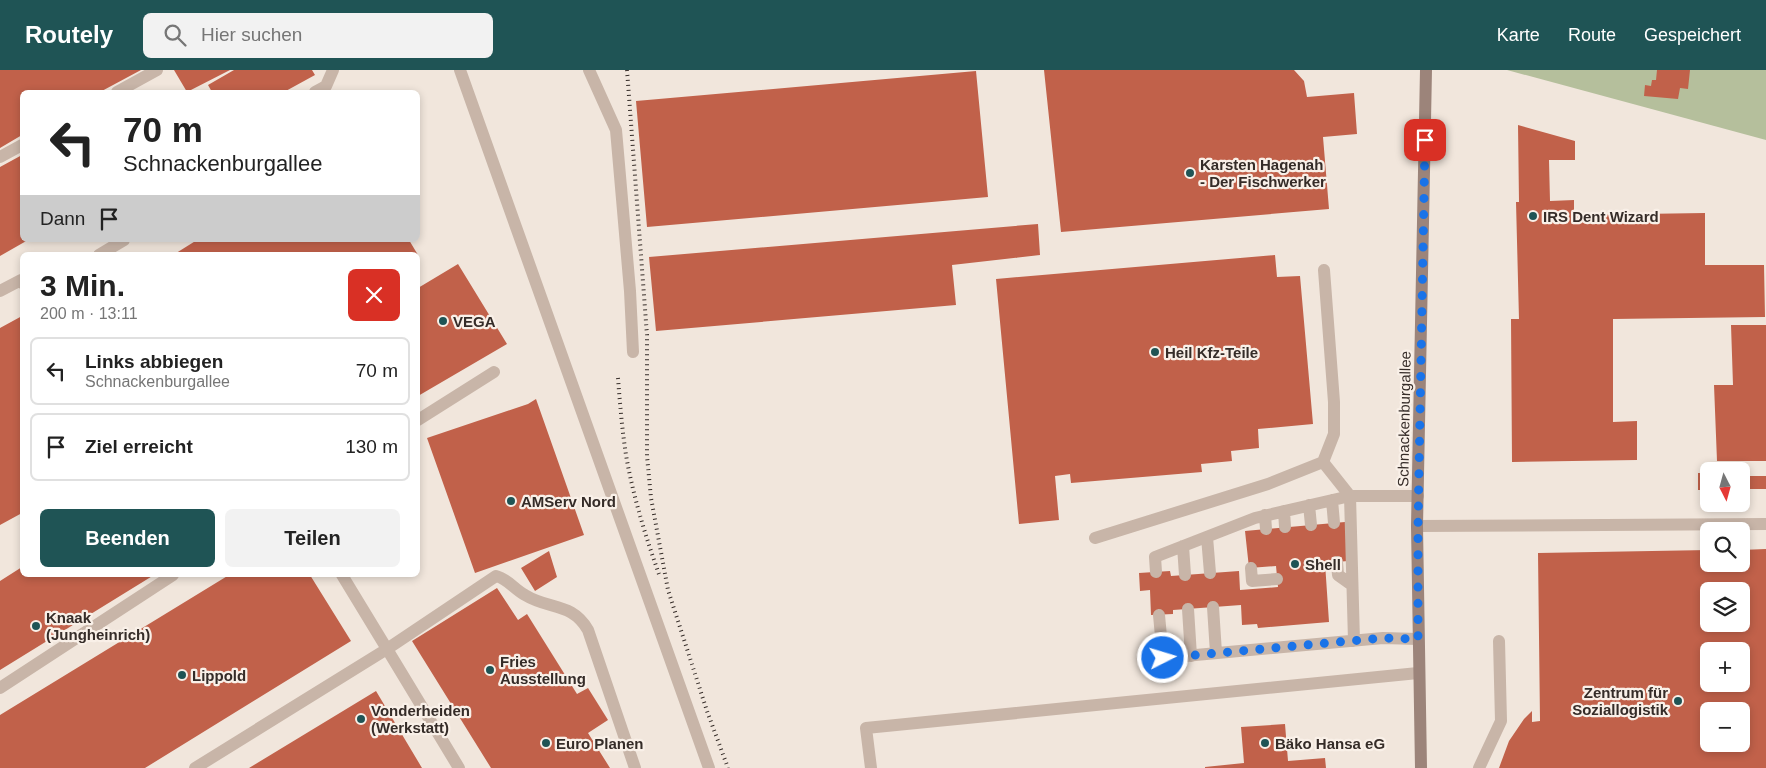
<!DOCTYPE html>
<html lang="de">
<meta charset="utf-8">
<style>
body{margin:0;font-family:Helvetica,sans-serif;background:#f2f2f2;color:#222;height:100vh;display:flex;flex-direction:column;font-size:19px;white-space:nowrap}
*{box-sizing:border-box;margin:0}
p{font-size:16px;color:#767676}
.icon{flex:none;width:28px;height:28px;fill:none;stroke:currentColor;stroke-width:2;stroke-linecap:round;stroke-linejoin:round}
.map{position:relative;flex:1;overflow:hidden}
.sheet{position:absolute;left:20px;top:182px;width:400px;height:325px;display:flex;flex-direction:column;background:#fff;border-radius:8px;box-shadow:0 2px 8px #0003}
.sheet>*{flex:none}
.top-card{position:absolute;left:20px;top:20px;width:400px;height:152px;border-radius:8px;box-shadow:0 2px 8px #0003;background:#fff;color:#222;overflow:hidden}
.needle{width:32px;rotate:174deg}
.controls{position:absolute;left:1700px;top:392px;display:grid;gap:10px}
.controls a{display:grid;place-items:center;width:50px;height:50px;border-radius:8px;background:#fff;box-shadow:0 2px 8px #0003;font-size:25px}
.pin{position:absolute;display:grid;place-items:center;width:42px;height:42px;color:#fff;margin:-21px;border-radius:10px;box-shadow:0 2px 8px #0006}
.me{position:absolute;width:55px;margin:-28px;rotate:85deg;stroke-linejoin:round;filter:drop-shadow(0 0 4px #0008)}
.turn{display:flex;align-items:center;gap:18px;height:105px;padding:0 20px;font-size:22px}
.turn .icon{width:65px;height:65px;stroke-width:2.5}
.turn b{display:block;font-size:35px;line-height:42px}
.then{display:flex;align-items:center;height:48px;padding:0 20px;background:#0003;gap:10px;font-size:19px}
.round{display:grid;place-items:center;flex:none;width:52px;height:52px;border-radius:8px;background:#f2f2f2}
.overview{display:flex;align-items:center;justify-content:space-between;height:85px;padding:0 20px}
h1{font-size:30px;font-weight:700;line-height:38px}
.action{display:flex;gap:10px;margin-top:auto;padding:10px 20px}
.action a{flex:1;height:58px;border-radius:8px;background:#1f5455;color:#fff;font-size:20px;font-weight:700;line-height:58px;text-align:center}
.action a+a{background:#f2f2f2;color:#222}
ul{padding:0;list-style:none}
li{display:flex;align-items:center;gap:15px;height:68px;margin:0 10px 8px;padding:0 10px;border:2px solid #e0e0e0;border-radius:8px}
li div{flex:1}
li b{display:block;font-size:19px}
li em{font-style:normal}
header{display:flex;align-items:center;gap:30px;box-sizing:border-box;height:70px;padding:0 25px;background:#1f5455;color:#fff}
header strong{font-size:24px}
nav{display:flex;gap:28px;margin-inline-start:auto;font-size:18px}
.search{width:350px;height:45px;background:#f2f2f2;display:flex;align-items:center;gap:12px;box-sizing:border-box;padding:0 18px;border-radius:8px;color:#767676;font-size:19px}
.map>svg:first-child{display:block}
.green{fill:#b5bf9c}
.building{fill:#c1614a;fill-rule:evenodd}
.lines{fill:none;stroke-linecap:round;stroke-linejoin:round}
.service{stroke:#c8b5a8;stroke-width:12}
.secondary{stroke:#9c847a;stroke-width:12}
.rail{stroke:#352c28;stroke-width:4;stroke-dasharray:1 4;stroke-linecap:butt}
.route{stroke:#1a73e8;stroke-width:9;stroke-dasharray:0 16.2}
.poi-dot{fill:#1f5455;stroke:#f9f0e8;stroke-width:2}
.labels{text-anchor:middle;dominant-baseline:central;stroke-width:4.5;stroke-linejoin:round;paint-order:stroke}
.poi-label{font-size:15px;font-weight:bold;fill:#352c28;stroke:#f9f0e8;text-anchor:start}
.street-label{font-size:15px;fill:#352c28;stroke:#f9f0e8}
</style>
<header>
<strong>Routely</strong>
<div class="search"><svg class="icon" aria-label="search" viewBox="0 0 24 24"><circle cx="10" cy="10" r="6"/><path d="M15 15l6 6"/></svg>Hier suchen</div>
<nav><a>Karte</a><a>Route</a><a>Gespeichert</a></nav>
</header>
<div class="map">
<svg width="1766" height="698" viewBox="0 0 1766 698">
<rect width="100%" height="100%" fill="#f1e6dc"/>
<path class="green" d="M1507 0H1766V70Z"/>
<path class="building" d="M0 0H141L100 22H22V65L0 78Z
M174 0H230L187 22Z
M234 0H312L315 5 284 22H212L208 15Z
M1044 0H1294L1304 11 1307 27 1354 23 1357 64 1323 67 1329 139 1061 162Z
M1657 0H1690L1688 19 1680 18 1678 29 1644 26 1645 15 1651 16 1652 10H1656Z
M976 1 988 127 647 157 636 31Z
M1518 55 1575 71V90H1549L1550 131 1574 130V145L1705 143V195H1764L1765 247 1613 249V352L1637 351V390L1512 392 1511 249H1519L1516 132H1519Z
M22 85V170H28L0 186V97Z
M1038 154 1040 185 952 195 956 235 656 261 649 187Z
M197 170H409L418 185H173Z
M1275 185 1277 207 1300 206 1313 354 1258 359 1259 378 1231 381 1232 391 1201 394 1202 402 1071 413 1070 404 1055 406 1059 450 1019 454 996 209Z
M458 194 507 274 418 326V218Z
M22 246V443L0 455V258Z
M1731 255H1766V391H1717L1714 315H1733Z
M536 329 584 465 475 503 427 368 528 334Z
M1741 402H1744V406H1766V419H1741Z
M1698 403H1709V420H1698Z
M1345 452 1348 491 1325 493 1329 552 1258 558 1257 554 1242 555 1241 535 1173 540V544L1151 545 1150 520 1140 521 1139 503 1170 501 1171 506 1239 501 1240 520 1278 517 1276 496 1249 498 1245 461Z
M1766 479V698H1499L1509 671 1524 649 1532 641V652L1540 651 1538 483 1709 480V494H1741V480ZM1709 521H1741V554H1709ZM1709 581H1741V614H1709ZM1709 641H1741V674H1709Z
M549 481 557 507 535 521 521 498Z
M22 497V505H154L0 600V511Z
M229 505H310L351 571 145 698H0V645Z
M497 518 518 550 527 544 577 624 588 618 608 650 588 663 610 698H491L412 571Z
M376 621 422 698H249Z
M1285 654 1288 691 1325 688 1326 698H1205V697L1244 693 1241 657Z"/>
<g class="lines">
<path class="service" d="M460 0 709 698
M589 0 616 60 630 221 633 282
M117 22 157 0
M315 22 326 16 333 0
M0 87 22 75
M99 185 124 170
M0 221 21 210 22 213
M418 350 494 302
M1323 392 1334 364V332L1324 200
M1332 430 1334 453
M1309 435 1311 455
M1284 441 1285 457
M1265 445 1266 459
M1417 456 1766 454
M1207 467 1210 503
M1095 468 1268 414 1323 392 1350 426 1354 571
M1183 476 1185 505
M1337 492 1338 505 1352 515
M1251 498 1252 511 1277 509
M1156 502 1155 487 1255 448 1350 426H1418
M342 505 387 579 496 506C508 509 514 519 525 525 549 540 572 532 588 560L635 698
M1213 537 1216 583
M1188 539 1191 586
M1159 545 1163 588 1383 568 1418 569
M0 618 173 505
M195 698 387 579 459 698
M871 698 866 658 1418 603
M1479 698 1501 651 1499 571"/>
<path class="secondary" d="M1421 698 1417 456 1426 0"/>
<path class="rail" d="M627 0 647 265V386L651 428 668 520 707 641 728 698
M618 308C620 334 622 359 626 385 633 426 646 468 660 507"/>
</g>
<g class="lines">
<path class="route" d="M1163 588 1383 568 1418 569V456L1425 70"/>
</g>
<g class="poi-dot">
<circle cx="1190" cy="103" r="5"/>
<circle cx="1533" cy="146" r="5"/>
<circle cx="443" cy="251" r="5"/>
<circle cx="1155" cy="282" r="5"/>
<circle cx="511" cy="431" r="5"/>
<circle cx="1295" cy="494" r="5"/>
<circle cx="36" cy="556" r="5"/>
<circle cx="490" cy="600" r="5"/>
<circle cx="182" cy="605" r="5"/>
<circle cx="1678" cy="631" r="5"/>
<circle cx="361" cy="649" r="5"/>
<circle cx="546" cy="673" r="5"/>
<circle cx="1265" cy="673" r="5"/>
</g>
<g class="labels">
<g class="poi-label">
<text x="1200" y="94">Karsten Hagenah<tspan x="1200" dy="17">- Der Fischwerker</tspan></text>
<text x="1543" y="146">IRS Dent Wizard</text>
<text x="453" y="251">VEGA</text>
<text x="1165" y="282">Heil Kfz-Teile</text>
<text x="521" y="431">AMServ Nord</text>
<text x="1305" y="494">Shell</text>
<text x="46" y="547">Knaak<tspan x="46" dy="17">(Jungheinrich)</tspan></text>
<text x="500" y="591">Fries<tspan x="500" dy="17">Ausstellung</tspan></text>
<text x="192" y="605">Lippold</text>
<text x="1668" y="622" text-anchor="end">Zentrum für<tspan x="1668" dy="17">Soziallogistik</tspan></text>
<text x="371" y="640">Vonderheiden<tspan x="371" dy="17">(Werkstatt)</tspan></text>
<text x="556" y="673">Euro Planen</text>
<text x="1275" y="673">Bäko Hansa eG</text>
</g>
<g class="street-label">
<text transform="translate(1404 349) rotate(-89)">Schnackenburgallee</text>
</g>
</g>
</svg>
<div class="controls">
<a><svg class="needle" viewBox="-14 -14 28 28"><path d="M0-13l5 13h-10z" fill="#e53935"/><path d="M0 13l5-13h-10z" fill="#767676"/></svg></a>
<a><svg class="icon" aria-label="search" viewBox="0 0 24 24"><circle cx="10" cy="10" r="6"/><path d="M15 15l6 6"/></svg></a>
<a><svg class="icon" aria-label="layers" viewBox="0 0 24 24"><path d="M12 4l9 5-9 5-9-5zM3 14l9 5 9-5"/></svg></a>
<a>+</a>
<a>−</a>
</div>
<div class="pin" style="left:1425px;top:70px;background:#d93025"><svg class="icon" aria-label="arrive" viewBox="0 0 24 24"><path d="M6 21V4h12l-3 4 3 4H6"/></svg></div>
<svg class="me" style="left:1163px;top:588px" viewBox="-20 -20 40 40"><circle r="17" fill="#1a73e8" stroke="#fff" stroke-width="3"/><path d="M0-11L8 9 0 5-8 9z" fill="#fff"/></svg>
<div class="top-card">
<div class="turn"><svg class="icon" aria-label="left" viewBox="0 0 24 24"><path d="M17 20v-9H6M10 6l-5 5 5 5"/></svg><div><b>70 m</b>Schnackenburgallee</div></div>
<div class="then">Dann<svg class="icon" aria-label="arrive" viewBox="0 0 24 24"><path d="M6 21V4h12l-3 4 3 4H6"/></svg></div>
</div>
<section class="sheet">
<div class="overview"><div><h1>3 Min.</h1><p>200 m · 13:11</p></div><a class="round" style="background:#d93025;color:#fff"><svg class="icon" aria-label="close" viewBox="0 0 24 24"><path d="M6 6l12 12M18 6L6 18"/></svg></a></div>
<ul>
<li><svg class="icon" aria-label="left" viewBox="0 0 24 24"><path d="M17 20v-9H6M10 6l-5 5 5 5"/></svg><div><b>Links abbiegen</b><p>Schnackenburgallee</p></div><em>70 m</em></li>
<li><svg class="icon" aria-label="arrive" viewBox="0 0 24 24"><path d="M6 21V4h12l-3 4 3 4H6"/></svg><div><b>Ziel erreicht</b></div><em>130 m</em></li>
</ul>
<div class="action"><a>Beenden</a><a>Teilen</a></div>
</section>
</div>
